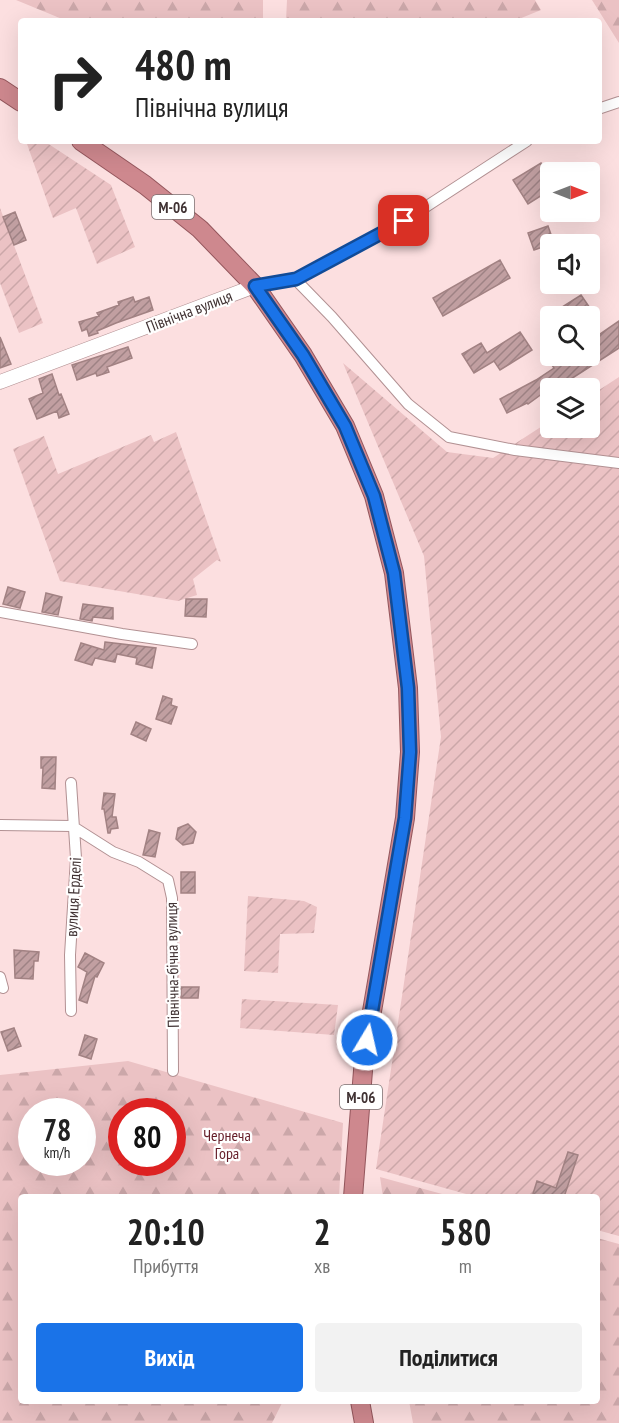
<!DOCTYPE html>
<html lang="uk">
<meta charset="utf-8">
<style>
body{margin:0;font-family:"PT Sans Narrow",sans-serif;background:#f2f2f2;color:#222;height:100vh;display:flex;flex-direction:column;font-size:22px;white-space:nowrap}
*{box-sizing:border-box;margin:0}
p{font-size:20px;color:#767676}
.icon{flex:none;width:33px;height:33px;fill:none;stroke:currentColor;stroke-width:2;stroke-linecap:round;stroke-linejoin:round}
.map{position:relative;flex:1;overflow:hidden}
.details{position:absolute;left:18px;top:1194px;width:582px;height:210px;display:flex;flex-direction:column;background:#fff;border-radius:6px;box-shadow:0 6px 24px #0002}
.details>*{flex:none}
.guide{position:absolute;left:18px;top:18px;width:584px;height:126px;border-radius:6px;box-shadow:0 6px 24px #0002;background:#fff;color:#222;overflow:hidden}
.needle{width:39px;rotate:90deg}
.controls{position:absolute;left:540px;top:162px;display:grid;gap:12px}
.controls a{display:grid;place-items:center;width:60px;height:60px;border-radius:6px;background:#fff;box-shadow:0 6px 24px #0002;font-size:30px}
.speed{position:absolute;left:18px;top:1098px;display:flex;gap:12px;font-size:30px;font-weight:700;text-align:center}
.speed>*{display:grid;place-content:center;width:78px;height:78px;border-radius:50%;background:#fff;box-shadow:0 6px 24px #0002;line-height:1}
.speed small{font-size:15px;font-weight:400}
.speed .limit{border:9px solid #d22;background:#fff;color:#111}
.pin{position:absolute;display:grid;place-items:center;width:51px;height:51px;color:#fff;margin:-26px;border-radius:12px;box-shadow:0 3px 9px #0006}
.me{position:absolute;width:66px;margin:-33px;rotate:9deg;stroke-linejoin:round;filter:drop-shadow(0 0 4px #0008)}
.turn{display:flex;align-items:center;gap:21px;height:126px;padding:0 18px;font-size:27px}
.turn .icon{width:78px;height:78px;stroke-width:2.5}
.turn b{display:block;font-size:42px;line-height:51px}
.eta{display:flex;justify-content:space-evenly;align-items:center;height:102px;text-align:center}
.eta b{font-size:36px;font-weight:800;line-height:42px}
.cta{display:flex;gap:12px;margin-top:auto;padding:12px 18px}
.cta a{flex:1;height:69px;border-radius:6px;background:#1a73e8;color:#fff;font-size:24px;font-weight:800;line-height:69px;text-align:center}
.cta a+a{background:#f2f2f2;color:#222}
.map>svg:first-child{display:block}
.forest{fill:url(#forest-firs);fill-rule:evenodd}
.garden{fill:url(#garden-furrows)}
.building{fill:url(#building-hatch);stroke:#a28283;stroke-width:1.5}
.lines{fill:none;stroke-linecap:round;stroke-linejoin:round}
.minor-casing{stroke:#b29193;stroke-width:12}
.tertiary-casing{stroke:#b29193;stroke-width:15}
.trunk-casing{stroke:#94565c;stroke-width:20}
.minor{stroke:#fff;stroke-width:10}
.tertiary{stroke:#fff;stroke-width:14}
.trunk{stroke:#ce888e;stroke-width:18}
.route-casing{stroke:#114b97;stroke-width:15}
.route{stroke:#1a73e8;stroke-width:10}
.labels{text-anchor:middle;dominant-baseline:central;stroke-width:4.5;stroke-linejoin:round;paint-order:stroke}
.shield{fill:#fff;stroke:#797070;stroke-width:1.5}
.shield-label{font-size:15px;font-weight:bold;fill:#403233}
.street-label{font-size:16px;fill:#403233;stroke:#fff}
.park-label{font-size:16px;fill:#651e29;stroke:#fff}
</style>
<div class="map">
<svg width="619" height="1423" viewBox="0 0 619 1423">
<defs>
<pattern id="forest-firs" width="22" height="20" patternUnits="userSpaceOnUse" patternTransform="scale(1.5)"><rect width="22" height="20" fill="#ebc2c4"/><path d="M5 1l3.5 6h-7zM16 11l3.5 6h-7z" fill="#cba7a9"/></pattern>
<pattern id="garden-furrows" width="10" height="10" patternUnits="userSpaceOnUse" patternTransform="scale(1.5)"><rect width="10" height="10" fill="#ebc2c4"/><path d="M-1 1l2-2M0 10L10 0M9 11l2-2" fill="none" stroke="#cba7a9"/></pattern>
<pattern id="building-hatch" width="6" height="6" patternUnits="userSpaceOnUse" patternTransform="scale(1.5)"><rect width="6" height="6" fill="#c19fa1"/><path d="M-1 1l2-2M0 6l6-6M5 7l2-2" fill="none" stroke="#9e8284"/></pattern>
</defs>
<rect width="100%" height="100%" fill="#fcdfe0"/>
<path class="forest" d="M16 0H263V21H67Z
M287 0H535L541 10 514 21H286Z
M592 0H619V43Z
M128 1061 343 1123 339 1197H21V1401H283L272 1423H0V1075ZM32 1112H82V1162H32ZM122 1112H172V1162H122Z
M380 1177 453 1197H383Z
M597 1238 619 1244V1423H413L409 1401H597Z"/>
<path class="garden" d="M26 141H44L111 185 135 247 97 264 76 208 53 218Z
M0 208 43 323 19 333 0 283Z
M343 363 447 452 493 458 550 421V428H590V396L619 377V1236L597 1230V1197H477L376 1169 441 737 424 556Z
M176 432 221 562 217 560 193 579 197 595 178 601 60 581 13 449 44 436 58 474 151 435 154 442Z
M248 896 304 901 317 907 314 933 280 934 278 973 244 971Z
M242 999 338 1005 334 1035 240 1028Z"/>
<path class="building" d="M541 163 550 178V190L528 204 513 180Z
M15 212 26 240 14 245 3 217Z
M548 226 554 243 534 250 528 233Z
M500 260 510 278 443 316 433 298Z
M581 295 592 311 584 316H548Z
M133 297 135 302 149 297 153 310 116 323 97 331 98 333 89 336 87 329 82 331 79 322 99 316 97 313 119 305 118 302Z
M619 321V348L557 388H550L528 404 527 403 507 413 500 399 536 380 554 368 552 365 567 356H590V341Z
M520 332 532 350 500 370 494 361 474 373 462 354 481 343 487 353Z
M0 337 11 364 0 368Z
M128 347 132 358 107 367 109 372 97 376 96 373 77 380 72 365Z
M52 374 59 395 61 394 69 414 59 418 57 411 37 419 29 399 43 393 39 379Z
M8 587 25 592 20 608 3 604Z
M46 593 62 597 58 615 42 612Z
M186 599H207L206 617 185 616Z
M83 604 113 608V619L93 617 92 621 80 619Z
M105 642 156 648 152 668 136 664 137 658 117 654 115 662 95 658 92 665 75 660 81 643 104 650Z
M163 696 172 699 171 705 177 707 171 724 156 719Z
M136 722 151 729 146 741 131 734Z
M41 757H56L55 789 42 788 43 768H41Z
M104 793 115 794 112 817H116L118 828 111 829 110 833H108L104 809H102Z
M188 824 196 832 193 843 183 845 176 839 178 828Z
M149 830 160 833 155 857 143 855Z
M181 872H195V893H181Z
M14 950 39 952 38 961H34L33 979 15 978Z
M85 953 104 963 97 977 95 976 87 1003 79 1000 87 972 78 967Z
M181 987H199L198 998H181Z
M14 1028 21 1046 8 1051 1 1032Z
M85 1035 97 1039 91 1059 79 1055Z
M568 1152 578 1155 564 1197H532L537 1181 556 1188Z"/>
<g class="lines">
<g class="minor-casing">
<path id="minor" d="M598 109 619 102
M295 279 332 317 408 404 449 437 515 450 619 463
M255 286 295 279 404 221 527 141
M0 612 122 634 192 644
M71 783 76 858 70 955 71 1011
M0 825 72 826 113 852 139 862 168 880 172 898 173 1071
M0 977 3 988"/>
</g>
<g class="tertiary-casing">
<path id="tertiary" d="M0 382 255 286"/>
</g>
<g class="trunk-casing">
<path id="trunk" d="M0 88 21 102
M81 141 145 185 200 229 255 286 303 355 345 426 374 496 394 573 408 688 410 752 405 818 364 1058 353 1197
M360 1401 364 1423"/>
</g>
<use href="#minor" class="minor"/>
<use href="#tertiary" class="tertiary"/>
<use href="#trunk" class="trunk"/>
</g>
<g class="lines">
<g class="route-casing">
<path id="route" d="M367 1040 405 818 410 752 408 688 394 573 374 496 345 426 303 355 255 286 296 279 404 221"/>
</g>
<use href="#route" class="route"/>
</g>
<g class="labels">
<g class="shield">
<rect x="152" y="195" width="42" height="24" rx="4.5"/>
<rect x="340" y="1085" width="42" height="24" rx="4.5"/>
</g>
<g class="shield-label">
<text x="173" y="207">М-06</text>
<text x="361" y="1097">М-06</text>
</g>
<g class="street-label">
<text transform="translate(189 311) rotate(-21)">Північна вулиця</text>
<text transform="translate(73 897) rotate(-87)">вулиця Ерделі</text>
<text transform="translate(172 965) rotate(-91)">Північна-бічна вулиця</text>
</g>
<g class="park-label">
<text x="227" y="1135">Чернеча<tspan x="227" dy="18">Гора</tspan></text>
</g>
</g>
</svg>
<div class="controls">
<a><svg class="needle" viewBox="-14 -14 28 28"><path d="M0-13l5 13h-10z" fill="#e53935"/><path d="M0 13l5-13h-10z" fill="#767676"/></svg></a>
<a><svg class="icon" aria-label="sound" viewBox="0 0 24 24"><path d="M4 9h4l5-4v14l-5-4H4zM17 9q2 3 0 6"/></svg></a>
<a><svg class="icon" aria-label="search" viewBox="0 0 24 24"><circle cx="10" cy="10" r="6"/><path d="M15 15l6 6"/></svg></a>
<a><svg class="icon" aria-label="layers" viewBox="0 0 24 24"><path d="M12 4l9 5-9 5-9-5zM3 14l9 5 9-5"/></svg></a>
</div>
<div class="speed"><div>78<small>km/h</small></div><div class="limit">80</div></div>
<div class="pin" style="left:404px;top:221px;background:#d93025"><svg class="icon" aria-label="arrive" viewBox="0 0 24 24"><path d="M6 21V4h12l-3 4 3 4H6"/></svg></div>
<svg class="me" style="left:367px;top:1040px" viewBox="-20 -20 40 40"><circle r="17" fill="#1a73e8" stroke="#fff" stroke-width="3"/><path d="M0-11L8 9 0 5-8 9z" fill="#fff"/></svg>
<div class="guide">
<div class="turn"><svg class="icon" aria-label="right" viewBox="0 0 24 24"><path d="M7 20v-9h11M14 6l5 5-5 5"/></svg><div><b>480 m</b>Північна вулиця</div></div>
</div>
<section class="details">
<div class="eta">
<div><b>20:10</b><p>Прибуття</p></div>
<div><b>2</b><p>хв</p></div>
<div><b>580</b><p>m</p></div>
</div>
<div class="cta"><a>Вихід</a><a>Поділитися</a></div>
</section>
</div>
